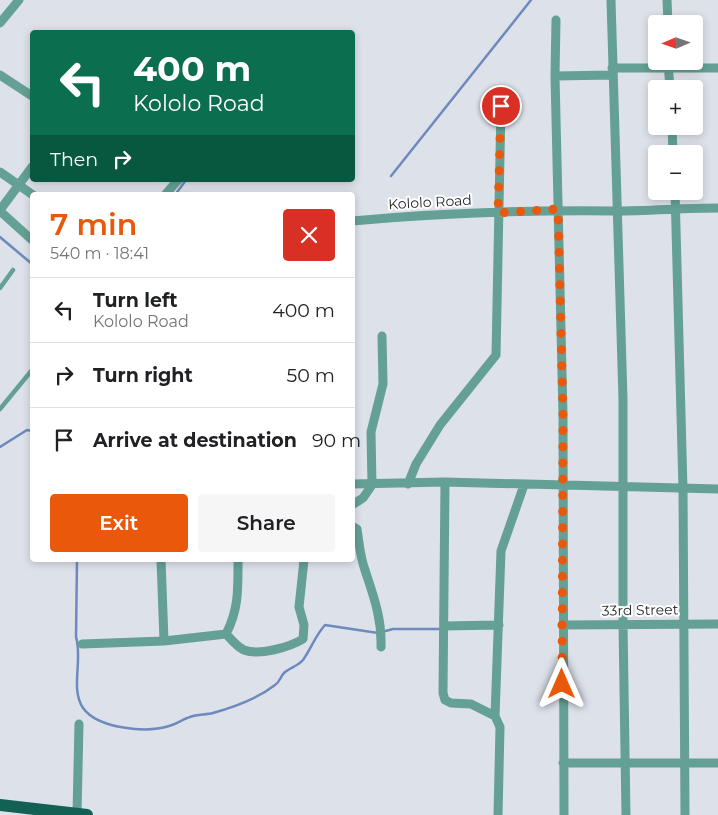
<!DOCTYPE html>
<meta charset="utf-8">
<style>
body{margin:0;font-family:Montserrat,sans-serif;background:#f6f6f6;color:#202124;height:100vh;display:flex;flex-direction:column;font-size:19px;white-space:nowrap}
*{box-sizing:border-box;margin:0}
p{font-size:16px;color:#757577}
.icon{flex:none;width:28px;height:28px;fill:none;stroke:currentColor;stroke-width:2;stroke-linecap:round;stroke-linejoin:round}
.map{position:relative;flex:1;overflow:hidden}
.details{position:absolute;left:30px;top:192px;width:325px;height:370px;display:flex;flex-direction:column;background:#fff;border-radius:5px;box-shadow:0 2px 8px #0003}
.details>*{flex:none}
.hud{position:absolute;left:30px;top:30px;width:325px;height:152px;border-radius:5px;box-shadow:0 2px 8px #0003;background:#0b6e4f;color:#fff;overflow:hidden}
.needle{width:32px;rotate:268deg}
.fabs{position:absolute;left:648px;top:15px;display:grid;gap:10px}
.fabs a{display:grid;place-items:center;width:55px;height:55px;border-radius:5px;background:#fff;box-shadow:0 2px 8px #0003;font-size:25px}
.pin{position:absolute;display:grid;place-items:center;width:42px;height:42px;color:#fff;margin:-21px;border:2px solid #fff;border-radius:50%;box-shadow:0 1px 5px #0007}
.me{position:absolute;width:55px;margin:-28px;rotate:0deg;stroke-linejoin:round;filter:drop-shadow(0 0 4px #0008)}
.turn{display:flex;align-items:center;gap:18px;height:105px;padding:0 20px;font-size:22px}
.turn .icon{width:65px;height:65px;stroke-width:2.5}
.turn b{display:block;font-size:35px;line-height:42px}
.then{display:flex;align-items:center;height:48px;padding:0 20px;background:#0003;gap:10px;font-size:19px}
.round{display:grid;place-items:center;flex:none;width:52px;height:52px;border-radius:5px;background:#f6f6f6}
.headline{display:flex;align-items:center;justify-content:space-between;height:85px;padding:0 20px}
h1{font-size:30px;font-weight:600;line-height:38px;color:#ea580c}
.primary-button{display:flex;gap:10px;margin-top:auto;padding:10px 20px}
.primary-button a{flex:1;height:58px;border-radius:5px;background:#ea580c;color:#fff;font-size:20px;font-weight:600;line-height:58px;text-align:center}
.primary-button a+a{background:#f6f6f6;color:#202124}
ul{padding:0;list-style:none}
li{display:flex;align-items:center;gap:15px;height:65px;padding:0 20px;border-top:1px solid #e0e0e0}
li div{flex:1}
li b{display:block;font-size:19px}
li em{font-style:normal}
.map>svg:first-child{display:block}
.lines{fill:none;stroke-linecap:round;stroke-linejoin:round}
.stream{stroke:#6e8abd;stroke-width:2.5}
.service{stroke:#64a094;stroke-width:4.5}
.minor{stroke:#64a094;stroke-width:9}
.primary{stroke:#136055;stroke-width:12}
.route{stroke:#ea580c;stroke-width:9;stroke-dasharray:0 16.2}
.labels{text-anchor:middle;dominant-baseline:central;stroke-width:4;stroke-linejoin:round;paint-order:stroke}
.street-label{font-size:14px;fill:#282a2d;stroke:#fff}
</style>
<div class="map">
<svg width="718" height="815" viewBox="0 0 718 815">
<rect width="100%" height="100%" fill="#dde1ea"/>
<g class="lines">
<path class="stream" d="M391 176 531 0
M175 195 186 180
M0 237 32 264
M0 447 27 430 32 431
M77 560 76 637C83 659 70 689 83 708 98 729 147 733 169 726 177 724 183 719 190 717 197 714 206 715 213 713 235 707 257 699 275 685 280 682 280 677 284 673 289 668 298 666 303 660 311 649 315 636 325 625L378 633 393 629H441"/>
<path class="service" d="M0 288 13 270
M0 409 32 370"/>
<path class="minor" d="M611 0 623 399V624L626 815
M667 0 668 24
M0 23 19 0
M668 62 670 89
M612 68H718
M0 75 32 96
M555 76 556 20
M672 126 673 154
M0 172 33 195
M675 191 683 489 685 815
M165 195 178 180
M0 210 32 167
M0 211 32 240
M352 221C440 213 528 210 615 211 649 211 684 208 718 208
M445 482 443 693 445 700 451 703 471 704 495 716 500 727 498 815
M352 484 445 482 718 489
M408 484 416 464 440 425 496 355 501 106
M352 505 363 498 372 485 371 432 383 384 382 336
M352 526 357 529C359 542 360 555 364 567 373 595 382 617 381 647
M161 560 164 641
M562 625 718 624
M444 626 499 625
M226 634C232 640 237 647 244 650 259 656 290 647 303 639L304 625 299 607 304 560
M82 644 164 641 226 634C239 609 238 588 238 560
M495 716 501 551 524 485
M563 763H718
M77 814 79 724
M564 815 563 415 555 76 612 75"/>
<path class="primary" d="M0 805 87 815"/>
</g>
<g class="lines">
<path class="route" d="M501 106 498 213 558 209 563 415 562 684"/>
</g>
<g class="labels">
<g class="street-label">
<text transform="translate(430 202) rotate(-3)">Kololo Road</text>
<text transform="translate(640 610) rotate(-1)">33rd Street</text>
</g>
</g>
</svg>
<div class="fabs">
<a><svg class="needle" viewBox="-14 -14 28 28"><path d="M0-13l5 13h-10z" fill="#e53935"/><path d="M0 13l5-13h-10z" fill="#757577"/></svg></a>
<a>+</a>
<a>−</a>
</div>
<div class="pin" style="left:501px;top:106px;background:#d93025"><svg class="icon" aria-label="arrive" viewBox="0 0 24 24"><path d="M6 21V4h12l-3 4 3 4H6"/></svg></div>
<svg class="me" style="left:562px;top:684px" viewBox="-20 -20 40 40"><path d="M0-17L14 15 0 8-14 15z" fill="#ea580c" stroke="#fff" stroke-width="4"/></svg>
<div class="hud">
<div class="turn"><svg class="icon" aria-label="left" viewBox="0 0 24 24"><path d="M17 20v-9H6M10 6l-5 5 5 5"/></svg><div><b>400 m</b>Kololo Road</div></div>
<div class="then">Then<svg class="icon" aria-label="right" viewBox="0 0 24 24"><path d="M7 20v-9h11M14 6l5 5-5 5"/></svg></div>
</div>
<section class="details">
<div class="headline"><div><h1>7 min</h1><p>540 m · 18:41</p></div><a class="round" style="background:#d93025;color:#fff"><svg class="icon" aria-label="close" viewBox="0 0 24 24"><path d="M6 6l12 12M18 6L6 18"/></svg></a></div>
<ul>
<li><svg class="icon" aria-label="left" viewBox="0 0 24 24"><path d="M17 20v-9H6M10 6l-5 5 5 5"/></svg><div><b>Turn left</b><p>Kololo Road</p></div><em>400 m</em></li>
<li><svg class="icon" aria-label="right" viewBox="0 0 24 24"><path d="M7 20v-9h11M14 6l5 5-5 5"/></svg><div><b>Turn right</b></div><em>50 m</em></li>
<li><svg class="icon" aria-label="arrive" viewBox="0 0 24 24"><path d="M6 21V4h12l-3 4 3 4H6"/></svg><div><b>Arrive at destination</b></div><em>90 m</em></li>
</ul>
<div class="primary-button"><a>Exit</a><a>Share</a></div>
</section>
</div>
